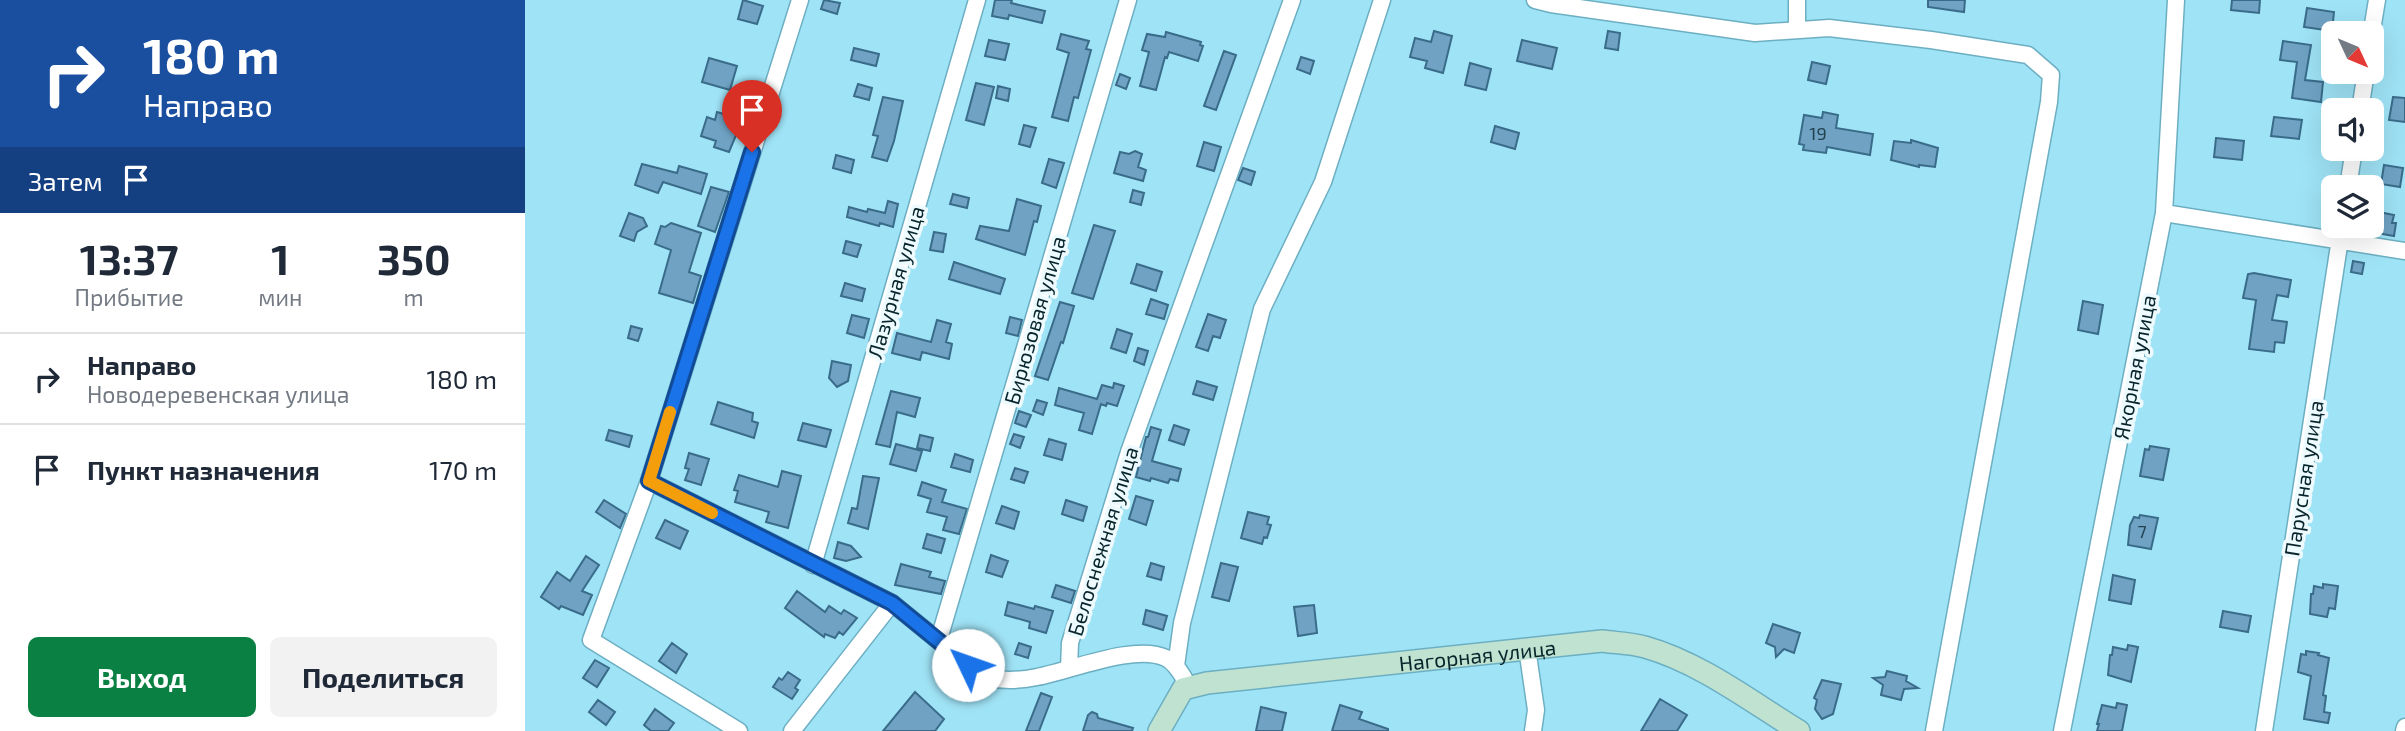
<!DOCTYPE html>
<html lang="ru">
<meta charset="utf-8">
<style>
body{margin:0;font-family:"Exo 2",sans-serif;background:#f2f2f3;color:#1f2937;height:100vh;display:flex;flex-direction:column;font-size:26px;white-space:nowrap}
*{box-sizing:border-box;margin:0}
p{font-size:23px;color:#747a83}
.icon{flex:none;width:38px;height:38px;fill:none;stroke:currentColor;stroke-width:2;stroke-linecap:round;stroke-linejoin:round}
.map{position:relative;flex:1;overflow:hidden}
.drawer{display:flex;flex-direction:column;background:#fff;width:525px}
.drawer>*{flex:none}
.banner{background:#1a4fa0;color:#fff;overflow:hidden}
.needle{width:46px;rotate:134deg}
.fabs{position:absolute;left:1796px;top:21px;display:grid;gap:14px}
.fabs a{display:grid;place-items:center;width:63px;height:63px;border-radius:10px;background:#fff;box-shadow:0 7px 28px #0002;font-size:35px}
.pin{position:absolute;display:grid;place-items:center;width:60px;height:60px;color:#fff;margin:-72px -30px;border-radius:50% 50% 50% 0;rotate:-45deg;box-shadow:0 0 7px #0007}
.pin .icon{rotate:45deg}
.me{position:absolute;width:77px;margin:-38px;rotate:312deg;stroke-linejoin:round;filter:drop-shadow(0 0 5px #0008)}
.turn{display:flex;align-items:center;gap:24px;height:147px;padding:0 28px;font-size:32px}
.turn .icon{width:91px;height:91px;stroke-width:2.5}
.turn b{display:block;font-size:49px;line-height:60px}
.then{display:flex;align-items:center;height:66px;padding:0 28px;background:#0003;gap:14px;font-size:26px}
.eta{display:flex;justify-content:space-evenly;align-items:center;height:119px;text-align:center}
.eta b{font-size:42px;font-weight:700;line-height:49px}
.cta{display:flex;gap:14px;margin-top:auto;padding:14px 28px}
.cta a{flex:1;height:80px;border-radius:10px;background:#0b8043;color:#fff;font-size:28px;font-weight:700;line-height:80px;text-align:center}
.cta a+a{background:#f2f2f3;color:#1f2937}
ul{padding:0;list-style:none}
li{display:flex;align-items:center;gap:21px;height:91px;padding:0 28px;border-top:2px solid #e0e1e3}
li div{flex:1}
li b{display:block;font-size:26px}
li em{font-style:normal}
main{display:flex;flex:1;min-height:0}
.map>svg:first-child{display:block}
.building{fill:#6fa2c3;stroke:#3a6c8a;stroke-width:2}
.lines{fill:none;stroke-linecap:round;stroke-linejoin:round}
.street-casing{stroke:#6dafc2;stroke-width:19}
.secondary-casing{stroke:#6dafc2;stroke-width:24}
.street{stroke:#fff;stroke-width:16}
.secondary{stroke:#bfe2d1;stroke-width:21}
.route-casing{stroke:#114b97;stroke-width:18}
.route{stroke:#1a73e8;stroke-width:12}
.slow{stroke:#f59e0b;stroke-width:12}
.labels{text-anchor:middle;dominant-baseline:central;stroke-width:7;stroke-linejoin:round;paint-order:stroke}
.number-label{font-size:18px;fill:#224452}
.street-label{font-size:21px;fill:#08252c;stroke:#edfafe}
</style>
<main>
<section class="drawer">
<div class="banner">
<div class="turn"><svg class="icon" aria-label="right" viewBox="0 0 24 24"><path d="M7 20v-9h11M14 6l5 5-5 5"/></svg><div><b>180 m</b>Направо</div></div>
<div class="then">Затем<svg class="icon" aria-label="arrive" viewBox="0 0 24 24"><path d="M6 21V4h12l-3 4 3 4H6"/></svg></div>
</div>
<div class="eta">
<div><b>13:37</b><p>Прибытие</p></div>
<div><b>1</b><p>мин</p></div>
<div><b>350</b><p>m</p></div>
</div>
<ul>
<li><svg class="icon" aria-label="right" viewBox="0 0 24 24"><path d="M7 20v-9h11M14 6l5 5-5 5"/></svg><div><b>Направо</b><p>Новодеревенская улица</p></div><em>180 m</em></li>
<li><svg class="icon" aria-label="arrive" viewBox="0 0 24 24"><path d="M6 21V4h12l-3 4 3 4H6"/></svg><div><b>Пункт назначения</b></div><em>170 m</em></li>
</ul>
<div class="cta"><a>Выход</a><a>Поделиться</a></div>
</section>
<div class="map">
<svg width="1880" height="731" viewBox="0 0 1880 731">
<rect width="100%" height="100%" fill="#9fe3f6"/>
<path class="building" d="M218 0 238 6 232 24 213 19Z
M299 0 315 3 312 14 296 9Z
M470 0H487L486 3 520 11 517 23 484 15 483 19 467 16Z
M1403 0H1440L1439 12 1403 7Z
M1707 0H1735L1734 13 1706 10Z
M1782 8 1809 12 1807 31 1779 27Z
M909 31 927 36 918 73 900 68 902 61 885 57 890 38 906 42Z
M1083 31 1095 33 1093 50 1080 48Z
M641 32 676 42 675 45 678 46 673 61 644 52 642 58 640 57 631 90 615 86 624 52 617 50 622 34 640 37Z
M536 34 564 41 561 49 566 50 553 98 549 97 543 121 527 117 544 53 532 49Z
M464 40 484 44 480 60 460 56Z
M997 40 1032 48 1027 69 992 61Z
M1758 41 1786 45 1780 80 1798 82 1796 102 1767 98 1772 62 1755 60Z
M329 48 354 54 351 66 326 60Z
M699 51 711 55 691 110 679 106Z
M776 57 789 61 785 74 772 69Z
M184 58 212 66 205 90 177 82Z
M1287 62 1305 66 1301 84 1283 80Z
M945 63 966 69 961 90 940 85Z
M595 74 605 78 601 89 591 85Z
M451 83 469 87 459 125 441 120Z
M333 84 347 88 344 100 329 96Z
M473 86 485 89 483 101 471 98Z
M358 97 378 101 369 141 362 161 347 157 353 136 348 135Z
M1868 97 1880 98V122L1864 120Z
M192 112 212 118 209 126 214 128 204 152 189 147 191 141 176 136 182 117 190 120Z
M1298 112 1313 115 1311 128 1348 134 1345 155 1302 147 1301 153 1278 150 1279 145 1274 144 1279 115 1297 118Z
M1749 117 1777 120 1774 139 1746 136Z
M499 125 511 128 505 147 494 144Z
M970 126 994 133 990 149 966 142Z
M1691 138 1719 141 1717 160 1689 157Z
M1386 140 1413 148 1410 167 1394 165V167L1366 160 1369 141 1386 143Z
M679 142 696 147 689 171 672 166Z
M610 151 617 154 613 167 621 170 618 181 589 173 595 152 604 154Z
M311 155 329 160 326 173 308 168Z
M524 159 539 163 531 188 517 183Z
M117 164 152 173 154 166 182 174 176 194 138 182 133 193 110 185Z
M1859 165 1878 168 1875 187 1856 184Z
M718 168 730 172 726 185 713 180Z
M186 187 204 192 190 232 173 226Z
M608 190 619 193 616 205 605 202Z
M428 194 444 198 442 208 425 204Z
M492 199 516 206 512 222 509 221 500 255 451 239 455 226 484 231Z
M363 201 373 204 368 227 355 223 354 226 322 217 324 207 342 212 343 209 360 213Z
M1849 211 1869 215 1867 223H1871L1869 236 1846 232Z
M104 213 118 218 122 226 112 232 109 241 95 236Z
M146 223 176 233 164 272 176 276 168 303 134 293 146 250 130 244 136 226 140 227Z
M569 225 590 231 568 299 547 293Z
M409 232 421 234 418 252 405 250Z
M321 241 336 245 332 257 318 253Z
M1828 261 1839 263 1837 274 1826 272Z
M429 262 480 279 475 294 424 279Z
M612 264 637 272 631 291 606 283Z
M1729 273 1766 280 1763 297 1752 295 1747 320 1762 322 1759 343 1750 342 1749 352 1724 349 1731 300 1718 298 1723 274Z
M320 283 340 289 337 301 316 296Z
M626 299 643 305 639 319 621 314Z
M1558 301 1578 305 1573 334 1553 330Z
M535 302 549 306 538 343 536 342 523 380 510 376Z
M683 314 701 320 695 338 688 336 683 351 671 347Z
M327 315 344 319 339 338 322 333Z
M485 317 497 320 493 336 481 333Z
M412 320 426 324 421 342 427 344 424 359 397 352 395 360 367 353 372 333 406 342Z
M106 326 117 329 113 341 103 338Z
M592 329 607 334 601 353 586 348Z
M613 348 623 351 619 365 609 361Z
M307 361 326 365 323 381 312 387 304 378Z
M672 381 692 387 688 400 668 394Z
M589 383 599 386 592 406 582 403 581 406 576 404 567 434 554 430 559 413 530 405 534 388 572 399 577 385 588 388Z
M366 391 395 398 390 417 372 412 365 447 351 444Z
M512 400 522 403 518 415 508 411Z
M193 402 228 413 227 421 233 423 229 438 186 424Z
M494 411 506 415 501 427 490 423Z
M278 423 306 430 301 447 273 440Z
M649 425 664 430 659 445 644 440Z
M626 427 636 430 627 461 656 469 653 481 645 479 643 483 626 478 625 481 611 477 621 437H623Z
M84 430 107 436 104 447 81 440Z
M489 434 499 437 495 448 485 444Z
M395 435 408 438 405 451 392 448Z
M524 439 541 444 537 460 519 455Z
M371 444 397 451 391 471 365 464Z
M1625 446 1644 449 1638 480 1615 476 1620 449 1624 450Z
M164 453 184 459 176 485 160 480 164 469 160 468Z
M430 454 448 460 445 472 426 467Z
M490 468 503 472 499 483 486 479Z
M257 471 276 476 263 528 241 522 244 512 210 502 213 491 209 490 214 475 253 487Z
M338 476 354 478 343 529 323 523 327 508 332 509Z
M397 482 421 490 417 502 442 509 434 534 418 530 422 517 402 512 406 499 393 495Z
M611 496 628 501 621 525 604 519Z
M79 500 101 514 95 528 71 512Z
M541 500 562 507 558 521 537 514Z
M477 506 494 512 489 529 471 523Z
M723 512 744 517 742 524 746 525 742 538 739 537 737 544 716 538Z
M1615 515 1633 518 1626 549 1603 545 1605 525 1609 517 1614 518Z
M140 520 163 531 155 549 131 538Z
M402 534 420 539 416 553 398 548Z
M313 542 326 546 336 557 321 561 309 558Z
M466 555 483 561 477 577 461 572Z
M61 556 74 565 57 591 67 595 58 615 36 606 34 609 16 597 32 572 45 581Z
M626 563 639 567 636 580 622 576Z
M696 563 713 567 704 601 687 597Z
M376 564 406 572 404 577 420 581 416 594 370 585Z
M1588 575 1610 580 1606 604 1584 600Z
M1798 584 1813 586 1810 609 1804 608 1802 617 1785 614 1786 594H1788L1789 586 1798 588Z
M531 585 550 591 546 603 527 597Z
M272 591 300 612 304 606 316 614 319 610 332 618 318 635 314 632 310 638 300 634 299 637 260 608Z
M483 602 509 609 510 606 528 611 521 633 504 628 505 622 480 615Z
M789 605 792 633 773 636 769 607Z
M621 610 642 616 638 630 618 624Z
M1698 611 1726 616 1723 632 1695 627Z
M1248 624 1275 633 1269 653 1259 649 1251 657 1250 647 1241 643Z
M147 643 162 654 151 673 134 661Z
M494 643 506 647 503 658 490 654Z
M1603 645 1613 647 1606 682 1583 675 1585 655H1587L1588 647 1602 650Z
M1781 651 1794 653 1793 655 1804 658 1798 695 1801 696 1799 712 1805 713 1803 723 1779 719 1786 676 1773 672 1776 654 1781 655Z
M70 660 84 668 72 687 58 678Z
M1362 671 1382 676 1381 681 1393 688 1379 689 1376 700 1356 695 1358 685 1348 678 1360 677Z
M263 672 275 680 270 688 273 690 267 699 248 687 254 678 257 680Z
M1297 680 1316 684 1308 714 1297 719 1290 709 1292 700 1289 698Z
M390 692 419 719 410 731H358Z
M516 693 527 697 514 731H501Z
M1135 699 1162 715 1152 731H1116Z
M73 700 90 712 81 725 64 712Z
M1592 703 1602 705 1597 731H1572L1574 724H1572L1577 705 1591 708Z
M815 705 837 712 834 719 863 729V731H807Z
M736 707 761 713 757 731H731Z
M130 709 149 723 143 731H126L119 725Z
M567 712 572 714 573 718 608 728 607 731H558L563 715Z"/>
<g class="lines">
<g class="street-casing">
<path id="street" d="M1010 0 1026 4 1230 33 1304 28 1406 40 1503 55 1526 75 1524 102 1409 731
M1272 30V0
M1846 36 1852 0
M1835 110 1841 72
M1823 187 1829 149
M1639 213 1880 251
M124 481 275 0
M288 565 452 0
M414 639 603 0
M1002 648 1011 710 1008 731
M651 666 657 623 737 309 798 182 857 0
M544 668 545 643 604 452 767 0
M214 731 66 640 124 481 367 603 458 677C476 681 493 681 512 677 545 671 610 643 641 658 649 662 654 670 659 678L658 689
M267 731 367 603
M1537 731 1639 213 1651 0
M1739 731 1817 226
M1879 731 1880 727"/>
</g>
<g class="secondary-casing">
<g id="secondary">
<path id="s1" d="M634 731 658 689 682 683 1077 641C1091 643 1106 643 1120 647 1176 663 1225 701 1274 731"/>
</g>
</g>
<use href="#street" class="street"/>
<use href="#secondary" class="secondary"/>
</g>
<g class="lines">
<g class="route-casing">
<path id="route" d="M227 152 124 481 367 603 443 665"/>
</g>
<use href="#route" class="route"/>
<path class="slow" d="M145 412 124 481 187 513"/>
</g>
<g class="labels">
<g class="number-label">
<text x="1293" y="133">19</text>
<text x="1617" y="531">7</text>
</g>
<g class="street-label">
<text transform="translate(370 282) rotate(-74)">Лазурная улица</text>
<text transform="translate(509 320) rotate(-74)">Бирюзовая улица</text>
<text transform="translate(1609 367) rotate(-79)">Якорная улица</text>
<text transform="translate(1778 478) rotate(-81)">Парусная улица</text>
<text transform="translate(577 541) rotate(-73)">Белоснежная улица</text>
<text stroke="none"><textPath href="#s1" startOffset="345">Нагорная улица</textPath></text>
</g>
</g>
</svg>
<div class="fabs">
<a><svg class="needle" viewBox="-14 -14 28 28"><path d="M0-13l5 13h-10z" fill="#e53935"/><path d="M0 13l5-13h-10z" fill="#747a83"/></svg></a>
<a><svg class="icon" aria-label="sound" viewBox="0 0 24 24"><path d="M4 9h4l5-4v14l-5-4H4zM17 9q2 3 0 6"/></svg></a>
<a><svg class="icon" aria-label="layers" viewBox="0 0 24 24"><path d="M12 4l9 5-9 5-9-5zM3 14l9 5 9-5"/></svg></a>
</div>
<div class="pin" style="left:227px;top:152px;background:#d93025"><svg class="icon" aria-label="arrive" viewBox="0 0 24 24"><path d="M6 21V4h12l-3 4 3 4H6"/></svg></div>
<svg class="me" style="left:443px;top:665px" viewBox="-20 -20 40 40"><circle r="19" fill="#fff"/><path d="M0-13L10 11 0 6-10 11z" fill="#1a73e8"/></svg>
</div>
</main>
